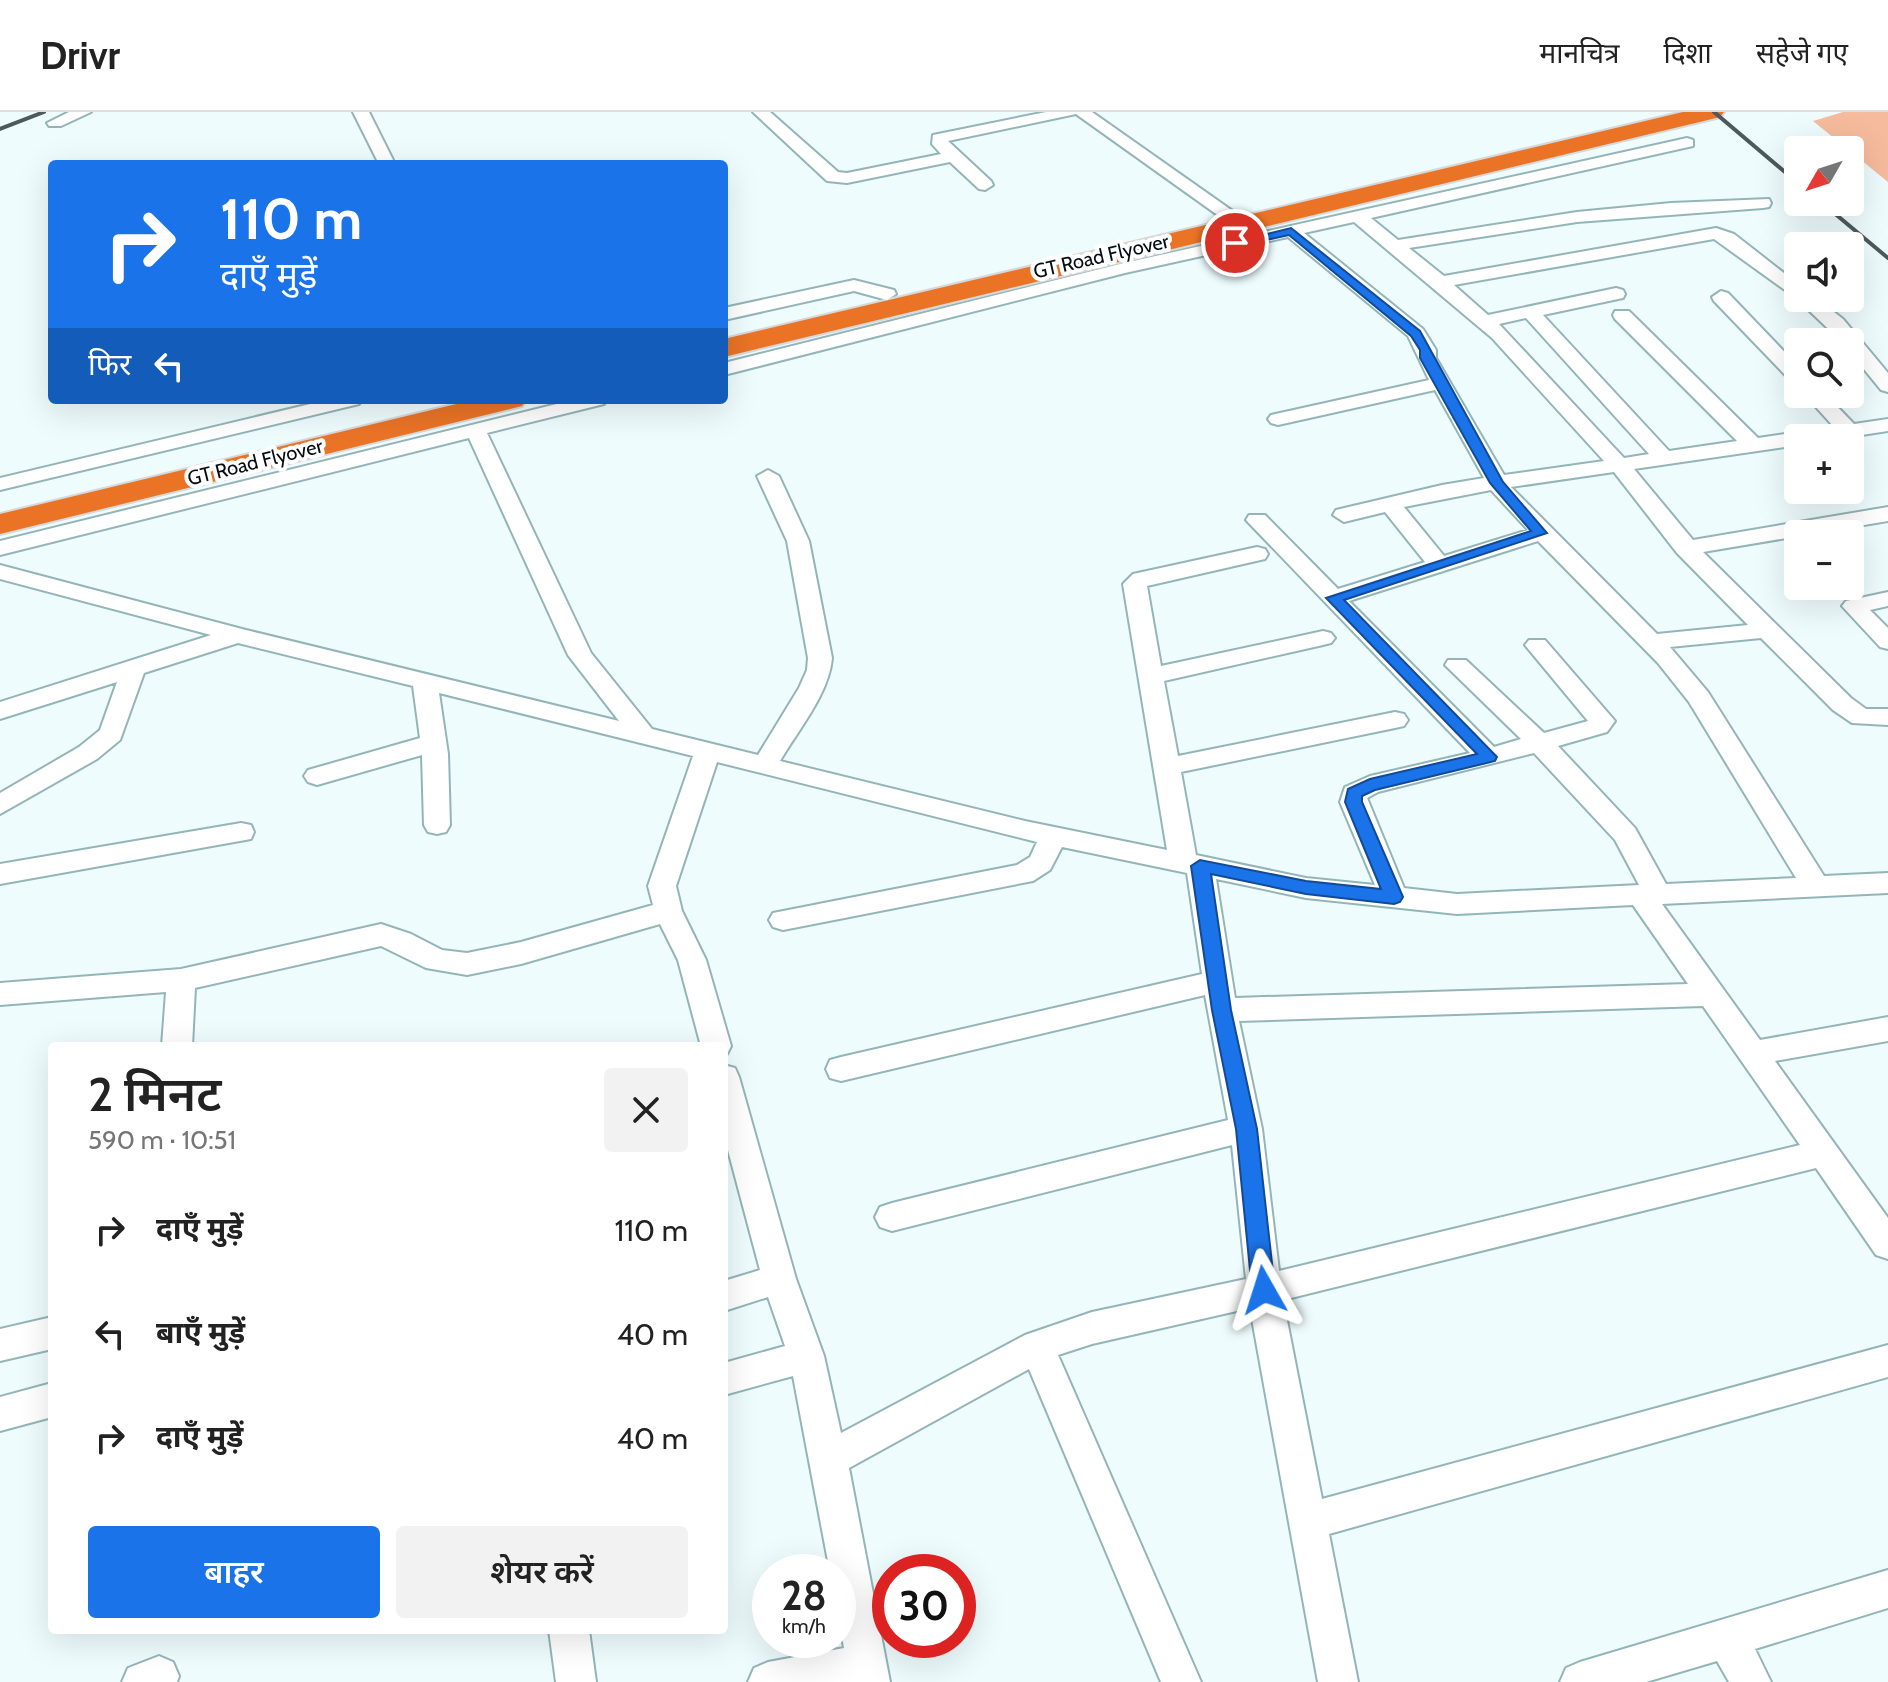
<!DOCTYPE html>
<html lang="hi">
<meta charset="utf-8">
<style>
body{margin:0;font-family:Cabin,"Noto Sans Devanagari",sans-serif;background:#f2f2f2;color:#222;height:100vh;display:flex;flex-direction:column;font-size:30px;white-space:nowrap}
*{box-sizing:border-box;margin:0}
p{font-size:26px;color:#767676}
.icon{flex:none;width:44px;height:44px;fill:none;stroke:currentColor;stroke-width:2;stroke-linecap:round;stroke-linejoin:round}
.map{position:relative;flex:1;overflow:hidden}
.side{position:absolute;left:48px;top:930px;width:680px;height:592px;display:flex;flex-direction:column;background:#fff;border-radius:8px;box-shadow:0 8px 32px #0002}
.side>*{flex:none}
.top-card{position:absolute;left:48px;top:48px;width:680px;height:244px;border-radius:8px;box-shadow:0 8px 32px #0002;background:#1a73e8;color:#fff;overflow:hidden}
.needle{width:52px;rotate:231deg}
.fabs{position:absolute;left:1784px;top:24px;display:grid;gap:16px}
.fabs a{display:grid;place-items:center;width:80px;height:80px;border-radius:8px;background:#fff;box-shadow:0 8px 32px #0002;font-size:40px}
.speed{position:absolute;left:752px;top:1442px;display:flex;gap:16px;font-size:40px;font-weight:700;text-align:center}
.speed>*{display:grid;place-content:center;width:104px;height:104px;border-radius:50%;background:#fff;box-shadow:0 8px 32px #0002;line-height:1}
.speed small{font-size:20px;font-weight:400}
.speed .limit{border:12px solid #d22;background:#fff;color:#111}
.pin{position:absolute;display:grid;place-items:center;width:68px;height:68px;color:#fff;margin:-34px;border:4px solid #fff;border-radius:50%;box-shadow:0 2px 8px #0007}
.me{position:absolute;width:88px;margin:-44px;rotate:354deg;stroke-linejoin:round;filter:drop-shadow(0 0 6px #0008)}
.turn{display:flex;align-items:center;gap:28px;height:168px;padding:0 40px;font-size:36px}
.turn .icon{width:104px;height:104px;stroke-width:2.5}
.turn b{display:block;font-size:56px;line-height:68px}
.then{display:flex;align-items:center;height:76px;padding:0 40px;background:#0003;gap:16px;font-size:30px}
.round{display:grid;place-items:center;flex:none;width:84px;height:84px;border-radius:8px;background:#f2f2f2}
.overview{display:flex;align-items:center;justify-content:space-between;height:136px;padding:0 40px}
h1{font-size:48px;font-weight:600;line-height:60px}
.cta{display:flex;gap:16px;margin-top:auto;padding:16px 40px}
.cta a{flex:1;height:92px;border-radius:8px;background:#1a73e8;color:#fff;font-size:32px;font-weight:600;line-height:92px;text-align:center}
.cta a+a{background:#f2f2f2;color:#222}
ul{padding:0;list-style:none}
li{display:flex;align-items:center;gap:24px;height:104px;padding:0 40px}
li div{flex:1}
li b{display:block;font-size:30px}
li em{font-style:normal}
header{display:flex;align-items:center;gap:48px;box-sizing:border-box;height:112px;padding:0 40px;background:#fff;border-bottom:2px solid #e0e0e0}
header strong{font-size:38px}
nav{display:flex;gap:44px;margin-inline-start:auto;font-size:28px}
.map>svg:first-child{display:block}
.green{fill:#f6bb9d}
.lines{fill:none;stroke-linecap:round;stroke-linejoin:round}
.minor-casing{stroke:#94b5b8;stroke-width:4}
.highway-casing{stroke:#d7d8d9;stroke-width:4}
.minor{fill:#fff;fill-rule:evenodd}
.highway{fill:#ea7326;fill-rule:evenodd}
.rail{stroke:#4e595b;stroke-width:4}
.route{fill:#1a73e8;stroke:#114b97;stroke-width:2}
.labels{text-anchor:middle;dominant-baseline:central;stroke-width:8;stroke-linejoin:round;paint-order:stroke}
.far-street-label{font-size:20px;fill:#040e10;stroke:#fff}
</style>
<header>
<strong>Drivr</strong>
<nav><a>मानचित्र</a><a>दिशा</a><a>सहेजे गए</a></nav>
</header>
<div class="map">
<svg width="1888" height="1570" viewBox="0 0 1888 1570">
<rect width="100%" height="100%" fill="#effcfe"/>
<path class="green" d="M1843 0H1888V70L1813 9Z"/>
<g class="lines">
<g class="minor-casing">
<path id="minor" d="M69 0H91L61 14H49L47 11Z
M353 0H369L395 52H379Z
M753 0H770L838 60 847 61 941 42 932 32 933 23 1046 0H1092L1234 100 1231 104H1219L1076 2 948 29 991 69 993 73 985 78 979 77 950 50 847 71 827 69Z
M1687 26 1693 28V34L1371 106 1398 128 1577 100 1671 91 1769 87 1771 91 1769 95 1763 96 1577 110 1409 136 1444 164 1716 116 1734 122 1798 172V186H1816L1843 207 1888 261V280L1881 278 1850 240V230H1842L1796 186 1714 127 1454 173 1488 203 1616 176 1623 178 1625 182 1623 186 1543 203 1669 339 1737 329 1615 207 1613 203 1615 199H1629L1758 326 1834 315 1804 282H1825L1854 312 1888 307V319L1842 326H1798V333L1634 357 1693 428 1888 395V409L1703 440 1851 586 1866 597H1888V613L1852 611 1833 598 1761 526 1670 535 1708 580 1824 764 1888 761V781L1662 792 1760 928 1888 905V929L1775 949 1888 1106V1147L1876 1143 1816 1056 1283 1188 1322 1387 1888 1233V1265L1329 1422 1358 1570H1318L1250 1196 1092 1232 1058 1243 1201 1570H1161L1029 1257 849 1356 890 1570H748L754 1556 768 1550 844 1536 838 1503V1460H830L793 1264 724 1283V1251L785 1234 768 1185 724 1199V1169L760 1158 724 1023V953L735 956 739 965 796 1167 824 1244 841 1321 1025 1223 1092 1200 1246 1167 1232 1033 892 1119 880 1115 875 1105 880 1095 892 1091 1228 1008 1205 883 841 969 830 966 826 957 830 948 841 945 1202 862 1187 761 1062 735 1050 758 1033 769 783 818 773 815 769 808 773 801 1017 753 1030 745 1037 730 717 650 676 774 682 799 706 848 731 934 727 942 724 943V934H701L678 848 660 812 521 852 467 863 426 856 381 834 195 876 192 934H162L166 880 0 893V871L181 857 381 812 411 822 442 838 467 841 521 830 653 793 648 774 693 644 439 581 448 642 450 713 446 720 437 722 428 720 424 713 422 643 317 673 308 670 304 664 308 658 420 626 413 574 238 531 144 561 120 628 97 647 0 702V681L79 635 100 618 117 570 0 607V590L211 523 0 467V453L242 517 619 609 568 543 469 326 0 443V429L573 288H607L604 292 487 321 591 541 652 617 758 643 799 576 807 558 808 546 787 429 757 364 768 358 779 364 809 429 832 546C829 582 798 618 780 649L1025 709 1167 738 1123 472 1133 462 1257 435 1265 437 1268 442 1265 447 1147 474 1161 554 1323 519 1331 521 1335 526 1331 531 1323 533 1164 569 1178 644 1395 600 1404 602 1408 608 1404 614 1395 616 1181 660 1196 743 1306 766 1375 773 1340 690 1345 675 1370 664 1470 641 1246 408 1249 403H1265L1338 477 1425 450 1385 400 1344 410 1333 403 1336 398 1442 373 1484 366 1435 278 1278 313 1271 311 1268 307 1271 303 1429 268 1408 224 1288 125 1125 161 724 263V251L1124 151ZM1354 110 1492 226 1604 349 1504 363 1436 246V238L1423 217 1304 121ZM1526 206 1649 342 1624 346 1499 212ZM1614 360 1677 441 1748 513 1657 522 1511 375ZM1491 378 1528 418 1444 444 1404 395ZM1538 429 1658 551 1689 590 1796 766 1666 772 1635 716 1558 634 1607 620 1615 609 1545 528H1529L1525 533 1588 609 1544 621 1466 548H1448L1445 553 1521 627 1494 635 1349 489ZM1534 641 1615 728 1639 773 1457 782 1404 776 1367 686 1378 680ZM1216 767 1306 786 1457 802 1633 793 1688 872 1235 886ZM1703 894 1800 1033 1279 1159 1262 1017 1239 909Z
M854 168 894 178 896 182 887 188 854 179 724 208V196Z
M1721 179 1728 181 1798 254V271L1791 269 1714 189 1712 185Z
M327 288H362L359 292 0 378V366Z
M1888 480V494L1870 498 1888 516V537L1880 535 1842 494 1846 489Z
M241 711 251 713 254 720 251 727 0 772V752Z
M52 1205V1237L0 1249V1217Z
M52 1271V1305L0 1319V1285Z
M1888 1458V1496L1755 1537 1771 1570H1729L1717 1549 1646 1570H1560L1566 1556 1580 1550Z
M549 1518H589L596 1570H556Z
M159 1544 173 1550 179 1564 177 1570H122L128 1556Z"/>
</g>
<g class="highway-casing">
<path id="highway" d="M1683 0H1724L1720 5 1712 7 724 245V227Z
M473 288H526L522 294 0 422V402Z"/>
</g>
<use href="#minor" class="minor"/>
<use href="#highway" class="highway"/>
<path class="rail" d="M1714 0 1798 71
M0 17 44 0
M1821 90 1888 146"/>
</g>
<path class="route" d="M1291 116 1420 219 1503 370 1547 421 1344 488 1497 645 1495 649 1375 678 1362 684V690L1403 785 1400 790 1394 792 1306 782 1211 762 1231 898 1257 1017 1275 1178 1271 1185 1264 1187 1256 1185 1252 1178 1236 1017 1212 898 1191 754 1200 748 1306 769 1381 777 1345 690 1348 677 1370 667 1477 642 1326 486 1531 419 1490 371 1420 246V238L1411 224 1289 123 1235 135 1230 131Z"/>
<g class="labels">
<g class="far-street-label">
<text transform="translate(1101 144) rotate(-13)">GT Road Flyover</text>
<text transform="translate(255 350) rotate(-14)">GT Road Flyover</text>
</g>
</g>
</svg>
<div class="fabs">
<a><svg class="needle" viewBox="-14 -14 28 28"><path d="M0-13l5 13h-10z" fill="#e53935"/><path d="M0 13l5-13h-10z" fill="#767676"/></svg></a>
<a><svg class="icon" aria-label="sound" viewBox="0 0 24 24"><path d="M4 9h4l5-4v14l-5-4H4zM17 9q2 3 0 6"/></svg></a>
<a><svg class="icon" aria-label="search" viewBox="0 0 24 24"><circle cx="10" cy="10" r="6"/><path d="M15 15l6 6"/></svg></a>
<a>+</a>
<a>−</a>
</div>
<div class="speed"><div>28<small>km/h</small></div><div class="limit">30</div></div>
<div class="pin" style="left:1235px;top:131px;background:#d93025"><svg class="icon" aria-label="arrive" viewBox="0 0 24 24"><path d="M6 21V4h12l-3 4 3 4H6"/></svg></div>
<svg class="me" style="left:1264px;top:1178px" viewBox="-20 -20 40 40"><path d="M0-17L14 15 0 8-14 15z" fill="#1a73e8" stroke="#fff" stroke-width="4"/></svg>
<div class="top-card">
<div class="turn"><svg class="icon" aria-label="right" viewBox="0 0 24 24"><path d="M7 20v-9h11M14 6l5 5-5 5"/></svg><div><b>110 m</b>दाएँ मुड़ें</div></div>
<div class="then">फिर<svg class="icon" aria-label="left" viewBox="0 0 24 24"><path d="M17 20v-9H6M10 6l-5 5 5 5"/></svg></div>
</div>
<section class="side">
<div class="overview"><div><h1>2 मिनट</h1><p>590 m · 10:51</p></div><a class="round"><svg class="icon" aria-label="close" viewBox="0 0 24 24"><path d="M6 6l12 12M18 6L6 18"/></svg></a></div>
<ul>
<li><svg class="icon" aria-label="right" viewBox="0 0 24 24"><path d="M7 20v-9h11M14 6l5 5-5 5"/></svg><div><b>दाएँ मुड़ें</b></div><em>110 m</em></li>
<li><svg class="icon" aria-label="left" viewBox="0 0 24 24"><path d="M17 20v-9H6M10 6l-5 5 5 5"/></svg><div><b>बाएँ मुड़ें</b></div><em>40 m</em></li>
<li><svg class="icon" aria-label="right" viewBox="0 0 24 24"><path d="M7 20v-9h11M14 6l5 5-5 5"/></svg><div><b>दाएँ मुड़ें</b></div><em>40 m</em></li>
</ul>
<div class="cta"><a>बाहर</a><a>शेयर करें</a></div>
</section>
</div>
